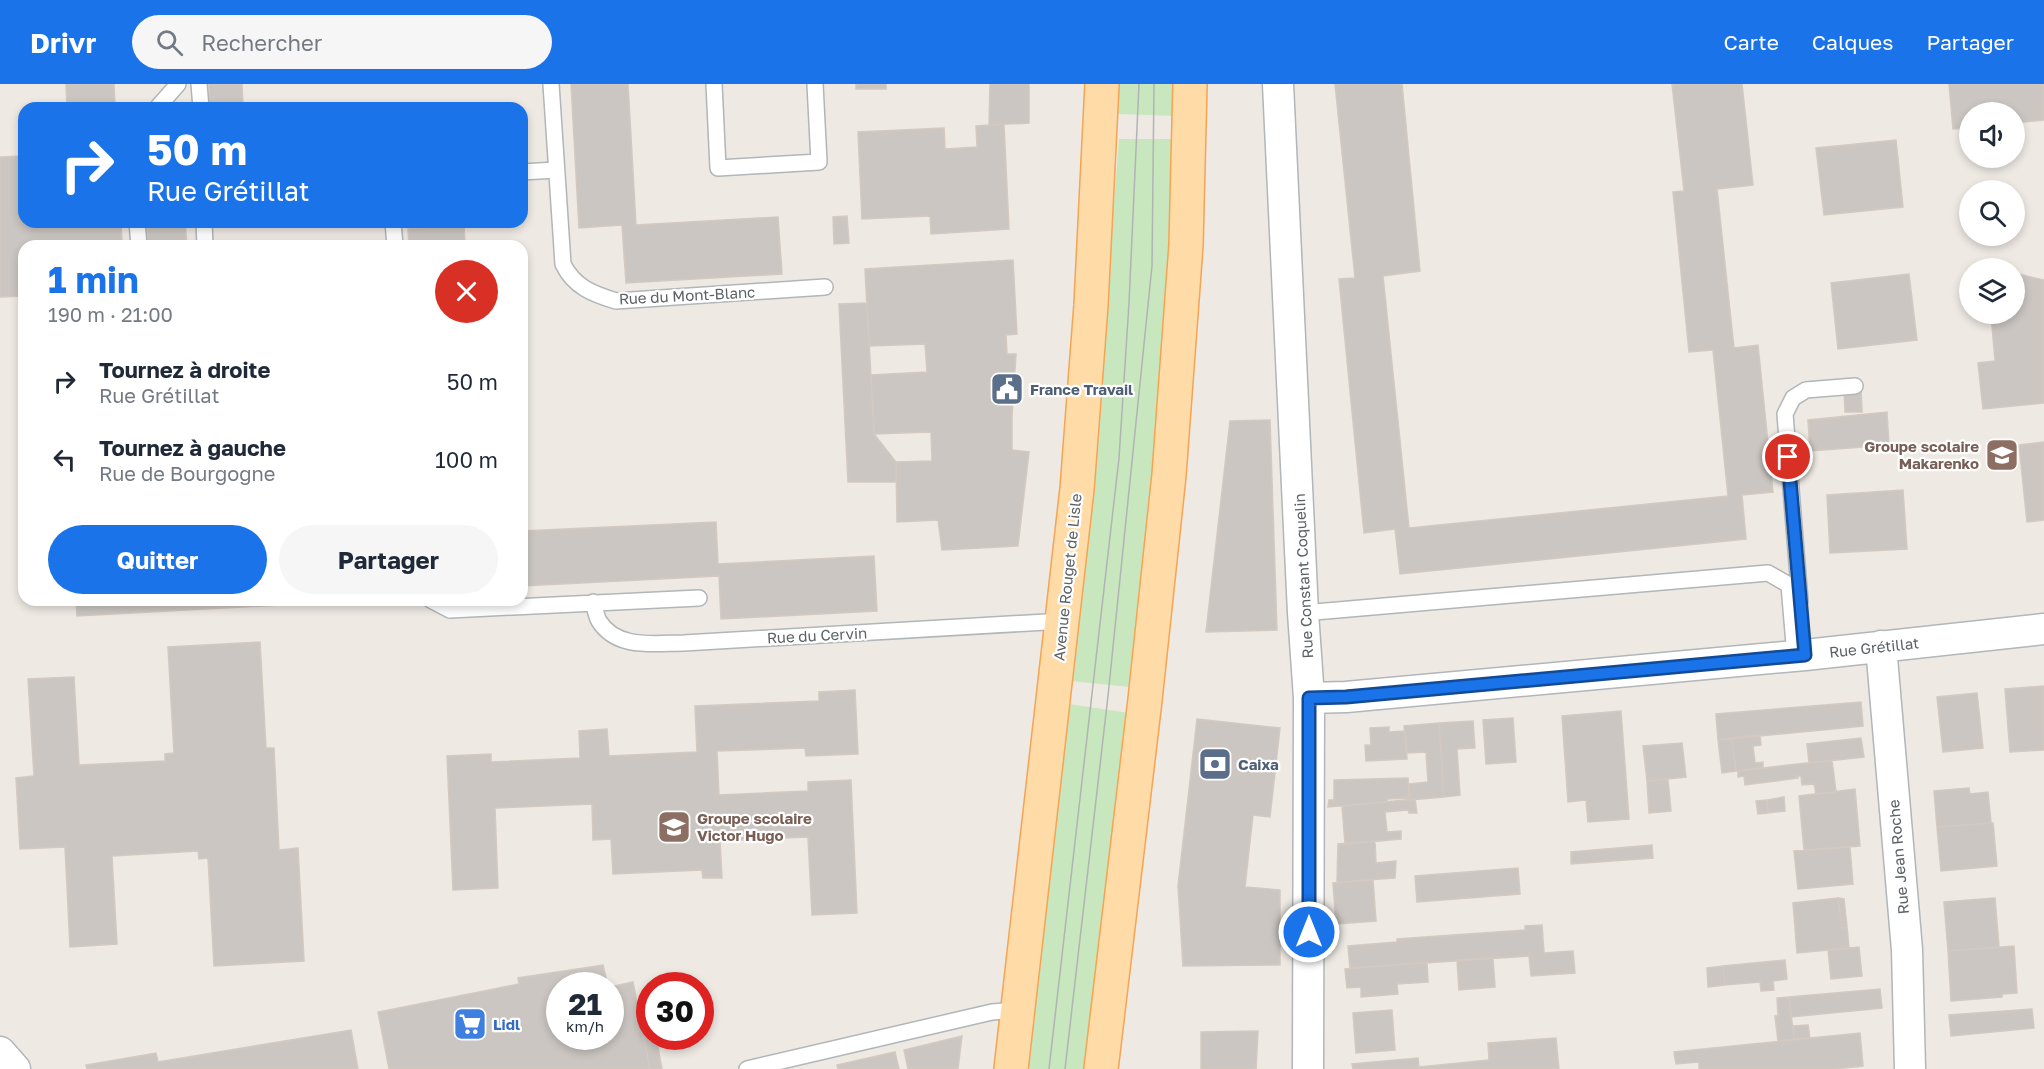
<!DOCTYPE html>
<html lang="fr">
<meta charset="utf-8">
<style>
body{margin:0;font-family:"Golos Text",sans-serif;background:#f6f6f7;color:#1f2937;height:100vh;display:flex;flex-direction:column;font-size:22px;white-space:nowrap}
*{box-sizing:border-box;margin:0}
p{font-size:20px;color:#747a83}
.icon{flex:none;width:33px;height:33px;fill:none;stroke:currentColor;stroke-width:2;stroke-linecap:round;stroke-linejoin:round}
.map{position:relative;flex:1;overflow:hidden}
.panel{position:absolute;left:18px;top:156px;width:510px;height:366px;display:flex;flex-direction:column;background:#fff;border-radius:18px;box-shadow:0 3px 9px #0003}
.panel>*{flex:none}
.top-card{position:absolute;left:18px;top:18px;width:510px;height:126px;border-radius:18px;box-shadow:0 3px 9px #0003;background:#1a73e8;color:#fff;overflow:hidden}
.controls{position:absolute;left:1959px;top:18px;display:grid;gap:12px}
.controls a{display:grid;place-items:center;width:66px;height:66px;border-radius:50%;background:#fff;box-shadow:0 3px 9px #0003;font-size:30px}
.speed{position:absolute;left:546px;top:888px;display:flex;gap:12px;font-size:30px;font-weight:700;text-align:center}
.speed>*{display:grid;place-content:center;width:78px;height:78px;border-radius:50%;background:#fff;box-shadow:0 3px 9px #0003;line-height:1}
.speed small{font-size:15px;font-weight:400}
.speed .limit{border:9px solid #d22;background:#fff;color:#111}
.pin{position:absolute;display:grid;place-items:center;width:51px;height:51px;color:#fff;margin:-26px;border:3px solid #fff;border-radius:50%;box-shadow:0 2px 6px #0007}
.me{position:absolute;width:66px;margin:-33px;rotate:0deg;stroke-linejoin:round;filter:drop-shadow(0 0 4px #0008)}
.turn{display:flex;align-items:center;gap:21px;height:126px;padding:0 30px;font-size:27px}
.turn .icon{width:78px;height:78px;stroke-width:2.5}
.turn b{display:block;font-size:42px;line-height:51px}
.round{display:grid;place-items:center;flex:none;width:63px;height:63px;border-radius:32px;background:#f6f6f7}
.head{display:flex;align-items:center;justify-content:space-between;height:102px;padding:0 30px}
h1{font-size:36px;font-weight:700;line-height:45px;color:#1a73e8}
.action{display:flex;gap:12px;margin-top:auto;padding:12px 30px}
.action a{flex:1;height:69px;border-radius:36px;background:#1a73e8;color:#fff;font-size:24px;font-weight:700;line-height:69px;text-align:center}
.action a+a{background:#f6f6f7;color:#1f2937}
ul{padding:0;list-style:none}
li{display:flex;align-items:center;gap:18px;height:78px;padding:0 30px}
li div{flex:1}
li b{display:block;font-size:22px}
li em{font-style:normal}
header{display:flex;align-items:center;gap:36px;box-sizing:border-box;height:84px;padding:0 30px;background:#1a73e8;color:#fff}
header strong{font-size:28px}
nav{display:flex;gap:33px;margin-inline-start:auto;font-size:21px}
.search{width:420px;height:54px;background:#f6f6f7;display:flex;align-items:center;gap:15px;box-sizing:border-box;padding:0 21px;border-radius:33px;color:#747a83;font-size:22px}
.map>svg:first-child{display:block}
.green{fill:#c8e7be}
.building{fill:#cbc6c2;stroke:#d3c9c1;stroke-width:1.5}
.lines{fill:none;stroke-linecap:round;stroke-linejoin:round}
.lane-casing{stroke:#b1b6b9;stroke-width:18}
.street-casing{stroke:#b1b6b9;stroke-width:33}
.primary-casing{stroke:#f6a354;stroke-width:36}
.lane{stroke:#fff;stroke-width:15}
.street{stroke:#fff;stroke-width:30}
.primary{stroke:#ffdca7;stroke-width:33}
.tram{stroke:#b2b3b4;stroke-width:1.5}
.route-casing{stroke:#114b97;stroke-width:15}
.route{stroke:#1a73e8;stroke-width:10}
.labels{text-anchor:middle;dominant-baseline:central;stroke-width:4.5;stroke-linejoin:round;paint-order:stroke}
.street-label{font-size:15px;fill:#5b6164;stroke:#fff}
.service-label{font-size:15px;font-weight:bold;fill:#4e5e75;stroke:#fff;text-anchor:start}
.education-label{font-size:15px;font-weight:bold;fill:#785e54;stroke:#fff;text-anchor:end}
.shop-label{font-size:15px;font-weight:bold;fill:#366cbe;stroke:#fff;text-anchor:start}
</style>
<header>
<strong>Drivr</strong>
<div class="search"><svg class="icon" aria-label="search" viewBox="0 0 24 24"><circle cx="10" cy="10" r="6"/><path d="M15 15l6 6"/></svg>Rechercher</div>
<nav><a>Carte</a><a>Calques</a><a>Partager</a></nav>
</header>
<div class="map">
<svg width="2044" height="985" viewBox="0 0 2044 985">
<rect width="100%" height="100%" fill="#eee9e3"/>
<path class="green" d="M1118 0H1177L1176 32 1117 30Z
M1119 55H1175L1152 414 1129 603 1072 597 1092 404Z
M1069 620 1129 629 1087 985H1027Z"/>
<path class="building" d="M66 0H114L115 24H67Z
M209 0H242L243 24H210Z
M571 0H628L636 141 778 133 782 190 626 199 622 141 579 144Z
M856 0H886V5H856Z
M990 0H1029V39L989 41Z
M1335 0H1402L1420 187 1383 192 1409 444 1728 412 1713 266 1689 268 1673 108 1684 107 1672 0H1742L1753 101 1717 105 1734 264 1758 261 1773 408 1742 411 1746 455 1400 490 1395 445 1364 449 1339 195 1355 194Z
M1949 0H2044V36L2014 39V28H1970V44L1953 45Z
M1004 40 1009 145 931 150 930 132 862 135 858 48 944 44 945 65 977 63 976 42Z
M1896 56 1903 123 1824 131 1816 64Z
M24 72V138H121L122 162H24V212L0 213V73Z
M847 132 849 159 834 160 833 133Z
M147 138H185L187 162H148Z
M464 141 465 162H409L408 145Z
M1013 176 1017 250 1006 251 1007 270H1016L1012 331V366L1029 368 1018 462 942 466 938 436 897 438 896 378 932 377 931 348 874 350 871 291 927 288 925 260 869 262 865 185Z
M2014 189 2044 196V319L1983 325 1978 279 1995 277 1991 230H2014Z
M1909 190 1917 256 1838 265 1831 199Z
M867 219 874 350 896 378V398H848L839 220Z
M1861 304 1862 328H1845L1844 305Z
M1887 328 1889 361 1810 367 1808 336Z
M1270 336 1277 546 1206 548 1230 337Z
M2044 358V436L2027 438 2019 361Z
M1903 406 1907 465 1830 469 1827 411Z
M716 438 718 480 874 472 877 527 721 535 719 492 522 502V447Z
M76 516H281V521L77 532Z
M260 558 266 664H274L279 766 298 764 304 877 214 882 208 774 199 775 198 767 112 772 117 860 70 863 65 763 20 765 16 694 34 692 28 595 74 593 79 681 165 677V670L174 669 168 563Z
M2044 602V666L2010 668 2005 605Z
M855 606 858 670 806 672 805 664 717 667 719 711 808 707V698L851 696 857 829 812 831 808 753 720 757 722 794H703L702 786 613 790 611 755 593 756 592 720 495 724 498 804 453 806 447 672 491 670V678L580 674 579 647 607 645 609 672 697 668 695 622 819 617V608Z
M1977 609 1983 664 1943 668 1937 613Z
M1861 618 1863 642 1718 656 1716 630Z
M1621 627 1629 735 1588 738 1586 716 1568 718 1562 632Z
M1513 634 1516 678 1486 680 1483 636Z
M1197 635 1280 644 1270 733 1253 731 1245 803 1280 806V881L1183 882 1178 802Z
M1473 637 1475 664 1457 665 1460 711 1444 713 1439 639Z
M1439 639 1444 713 1410 716 1409 700 1428 698 1426 668 1407 669 1404 642Z
M1389 643V648L1405 647 1407 675 1366 677 1365 661H1371L1370 644Z
M1760 651 1761 661 1753 662 1755 679 1763 678V684L1736 687 1732 654Z
M1732 654 1736 687 1722 689 1718 656Z
M1861 654 1864 673 1809 679 1807 660Z
M1682 659 1686 693 1647 697 1643 662Z
M1832 676 1836 708 1816 710 1814 700 1802 701 1801 692H1797L1798 694 1745 701 1744 692 1738 693V687Z
M1408 694 1409 714 1387 715V718L1328 723 1329 716H1334V696Z
M1668 695 1671 727 1649 729 1647 697Z
M1969 704 1970 710 1988 708 1991 739 1937 743 1934 707Z
M1855 705 1860 762 1804 766 1799 712Z
M1784 713 1785 727 1768 729 1767 716Z
M1415 715 1417 729H1409L1408 726 1385 728 1387 748 1401 747V755L1345 760 1342 722Z
M1767 716 1768 729 1758 730 1756 717Z
M1991 739H1993L1997 782 1941 787 1937 743Z
M1375 757 1376 779 1396 777 1395 794 1337 798 1338 760Z
M1652 761 1653 774 1571 780V768Z
M1850 763 1853 800 1798 805 1794 767Z
M1518 784 1520 810 1417 818 1415 792Z
M1373 796 1376 837 1336 840 1333 799Z
M1838 814 1844 815 1847 843 1842 844Z
M1838 814 1842 844 1847 843 1849 864 1797 869 1793 819Z
M1995 814 1999 863 1948 867 1944 818Z
M1542 841 1544 869 1573 867 1575 889 1531 892 1529 872 1350 884 1348 862 1397 858V855L1525 846V842Z
M2014 862 2017 909 2002 910V913L1951 917 1948 867Z
M1859 863 1862 892 1831 895 1828 866Z
M1493 874 1495 903 1459 906 1457 876Z
M1785 876 1787 895 1773 897 1774 906 1761 907 1760 898 1725 901 1723 882Z
M1427 878 1428 898 1397 900 1398 910 1361 913V903L1347 904 1345 885Z
M603 881 608 902H560V952H610V903L633 898 650 985H389L378 928 519 900 518 894Z
M1723 882 1725 901 1708 903 1707 884Z
M1880 905 1882 924 1791 933 1789 913Z
M1789 913 1794 955 1778 957 1775 932H1778L1777 914Z
M649 918 650 952H656L662 985H650L637 921Z
M2032 925 2034 944 1951 952 1949 931Z
M1392 926 1395 966 1356 969 1353 929Z
M1808 941 1810 954 1794 955 1793 942Z
M351 946 358 985H87L86 981 156 969 158 978Z
M1258 947 1256 985H1201V948Z
M1860 949 1863 982 1835 985H1699V978L1676 980 1674 968Z
M962 952 958 985H908L904 966Z
M1556 954 1559 985H1353L1352 980 1418 974 1419 983 1489 976 1488 959Z
M895 968 899 985H838L837 981Z"/>
<g class="lines">
<g class="lane-casing">
<path id="lane" d="M199 0 201 24
M551 0 563 180C574 203 593 210 616 217L825 203
M714 0 718 84 819 78 815 0
M157 24 178 0
M522 88 556 86
M137 138 139 162
M204 138 205 162
M393 138 395 162
M431 516 450 526 699 514
M1800 517 1785 330 1793 314 1806 306 1855 302
M593 518C595 524 596 532 599 537 617 566 655 559 684 559L1063 537
M1303 529 1768 489 1789 501 1795 572
M747 985 992 928 1018 926"/>
</g>
<g class="street-casing">
<path id="street" d="M1278 0 1303 529 1309 614 1308 985
M1881 562 1907 866 1910 985
M1309 614 1346 613 1805 571 2044 545
M0 968 15 985"/>
</g>
<g class="primary-casing">
<path id="primary" d="M1011 985 1077 405 1091 221 1102 0
M1101 985 1145 616 1169 391 1186 161 1190 0"/>
</g>
<use href="#lane" class="lane"/>
<use href="#street" class="street"/>
<use href="#primary" class="primary"/>
<path class="tram" d="M1049 985 1119 374 1129 219 1139 0
M1065 985 1108 612 1152 182 1154 0"/>
</g>
<g class="lines">
<g class="route-casing">
<path id="route" d="M1309 848V614L1346 613 1805 571 1788 373"/>
</g>
<use href="#route" class="route"/>
</g>
<defs>
<g id="civic-square" transform="scale(1.725)"><rect x="-9" y="-9" width="18" height="18" rx="4" fill="#5c6f8a" stroke="#fff"/><path d="M-.6-6.5H3V-4.5H.6V-3L4-1V1h2V6H-6V1h2V-1L-.6-3ZM-1.2 2.5V6h2.4V2.5Z" fill="#fff"/></g>
<g id="school-square" transform="scale(1.725)"><rect x="-9" y="-9" width="18" height="18" rx="4" fill="#8d6e63" stroke="#fff"/><path d="M0-5L7-2L0 1L-7-2ZM-4 1L0 2.5L4 1V4Q0 6-4 4Z" fill="#fff"/></g>
<g id="bank-square" transform="scale(1.725)"><rect x="-9" y="-9" width="18" height="18" rx="4" fill="#5c6f8a" stroke="#fff"/><path d="M-6-4H6V4H-6ZM0-2.3a2.3 2.3 0 1 0 0 4.6a2.3 2.3 0 1 0 0-4.6Z" fill="#fff"/></g>
<g id="supermarket-square" transform="scale(1.725)"><rect x="-9" y="-9" width="18" height="18" rx="4" fill="#3f7fe0" stroke="#fff"/><path d="M-6-5.5h2.5l.6 2H6L4.5 2H-2.5L-4.4-4H-6ZM-1.5 3.2a1.3 1.3 0 1 0 .1 0ZM3 3.2a1.3 1.3 0 1 0 .1 0Z" fill="#fff"/></g>
</defs>
<g fill-rule="evenodd">
<use href="#civic-square" x="1007" y="305"/>
<use href="#school-square" x="2002" y="371"/>
<use href="#bank-square" x="1215" y="680"/>
<use href="#school-square" x="674" y="743"/>
<use href="#supermarket-square" x="470" y="940"/>
</g>
<g class="labels">
<g class="street-label">
<text transform="translate(687 211) rotate(-3)">Rue du Mont-Blanc</text>
<text transform="translate(1303 492) rotate(-93)">Rue Constant Coquelin</text>
<text transform="translate(1067 493) rotate(-84)">Avenue Rouget de Lisle</text>
<text transform="translate(817 551) rotate(-3)">Rue du Cervin</text>
<text transform="translate(1874 563) rotate(-6)">Rue Grétillat</text>
<text transform="translate(1898 773) rotate(-95)">Rue Jean Roche</text>
</g>
<g class="service-label">
<text x="1030" y="305">France Travail</text>
<text x="1238" y="680">Caixa</text>
</g>
<g class="education-label">
<text x="1979" y="362">Groupe scolaire<tspan x="1979" dy="17">Makarenko</tspan></text>
<text x="697" y="734" text-anchor="start">Groupe scolaire<tspan x="697" dy="17">Victor Hugo</tspan></text>
</g>
<g class="shop-label">
<text x="493" y="940">Lidl</text>
</g>
</g>
</svg>
<div class="controls">
<a><svg class="icon" aria-label="sound" viewBox="0 0 24 24"><path d="M4 9h4l5-4v14l-5-4H4zM17 9q2 3 0 6"/></svg></a>
<a><svg class="icon" aria-label="search" viewBox="0 0 24 24"><circle cx="10" cy="10" r="6"/><path d="M15 15l6 6"/></svg></a>
<a><svg class="icon" aria-label="layers" viewBox="0 0 24 24"><path d="M12 4l9 5-9 5-9-5zM3 14l9 5 9-5"/></svg></a>
</div>
<div class="speed"><div>21<small>km/h</small></div><div class="limit">30</div></div>
<div class="pin" style="left:1788px;top:373px;background:#d93025"><svg class="icon" aria-label="arrive" viewBox="0 0 24 24"><path d="M6 21V4h12l-3 4 3 4H6"/></svg></div>
<svg class="me" style="left:1309px;top:848px" viewBox="-20 -20 40 40"><circle r="17" fill="#1a73e8" stroke="#fff" stroke-width="3"/><path d="M0-11L8 9 0 5-8 9z" fill="#fff"/></svg>
<div class="top-card">
<div class="turn"><svg class="icon" aria-label="right" viewBox="0 0 24 24"><path d="M7 20v-9h11M14 6l5 5-5 5"/></svg><div><b>50 m</b>Rue Grétillat</div></div>
</div>
<section class="panel">
<div class="head"><div><h1>1 min</h1><p>190 m · 21:00</p></div><a class="round" style="background:#d93025;color:#fff"><svg class="icon" aria-label="close" viewBox="0 0 24 24"><path d="M6 6l12 12M18 6L6 18"/></svg></a></div>
<ul>
<li><svg class="icon" aria-label="right" viewBox="0 0 24 24"><path d="M7 20v-9h11M14 6l5 5-5 5"/></svg><div><b>Tournez à droite</b><p>Rue Grétillat</p></div><em>50 m</em></li>
<li><svg class="icon" aria-label="left" viewBox="0 0 24 24"><path d="M17 20v-9H6M10 6l-5 5 5 5"/></svg><div><b>Tournez à gauche</b><p>Rue de Bourgogne</p></div><em>100 m</em></li>
</ul>
<div class="action"><a>Quitter</a><a>Partager</a></div>
</section>
</div>
